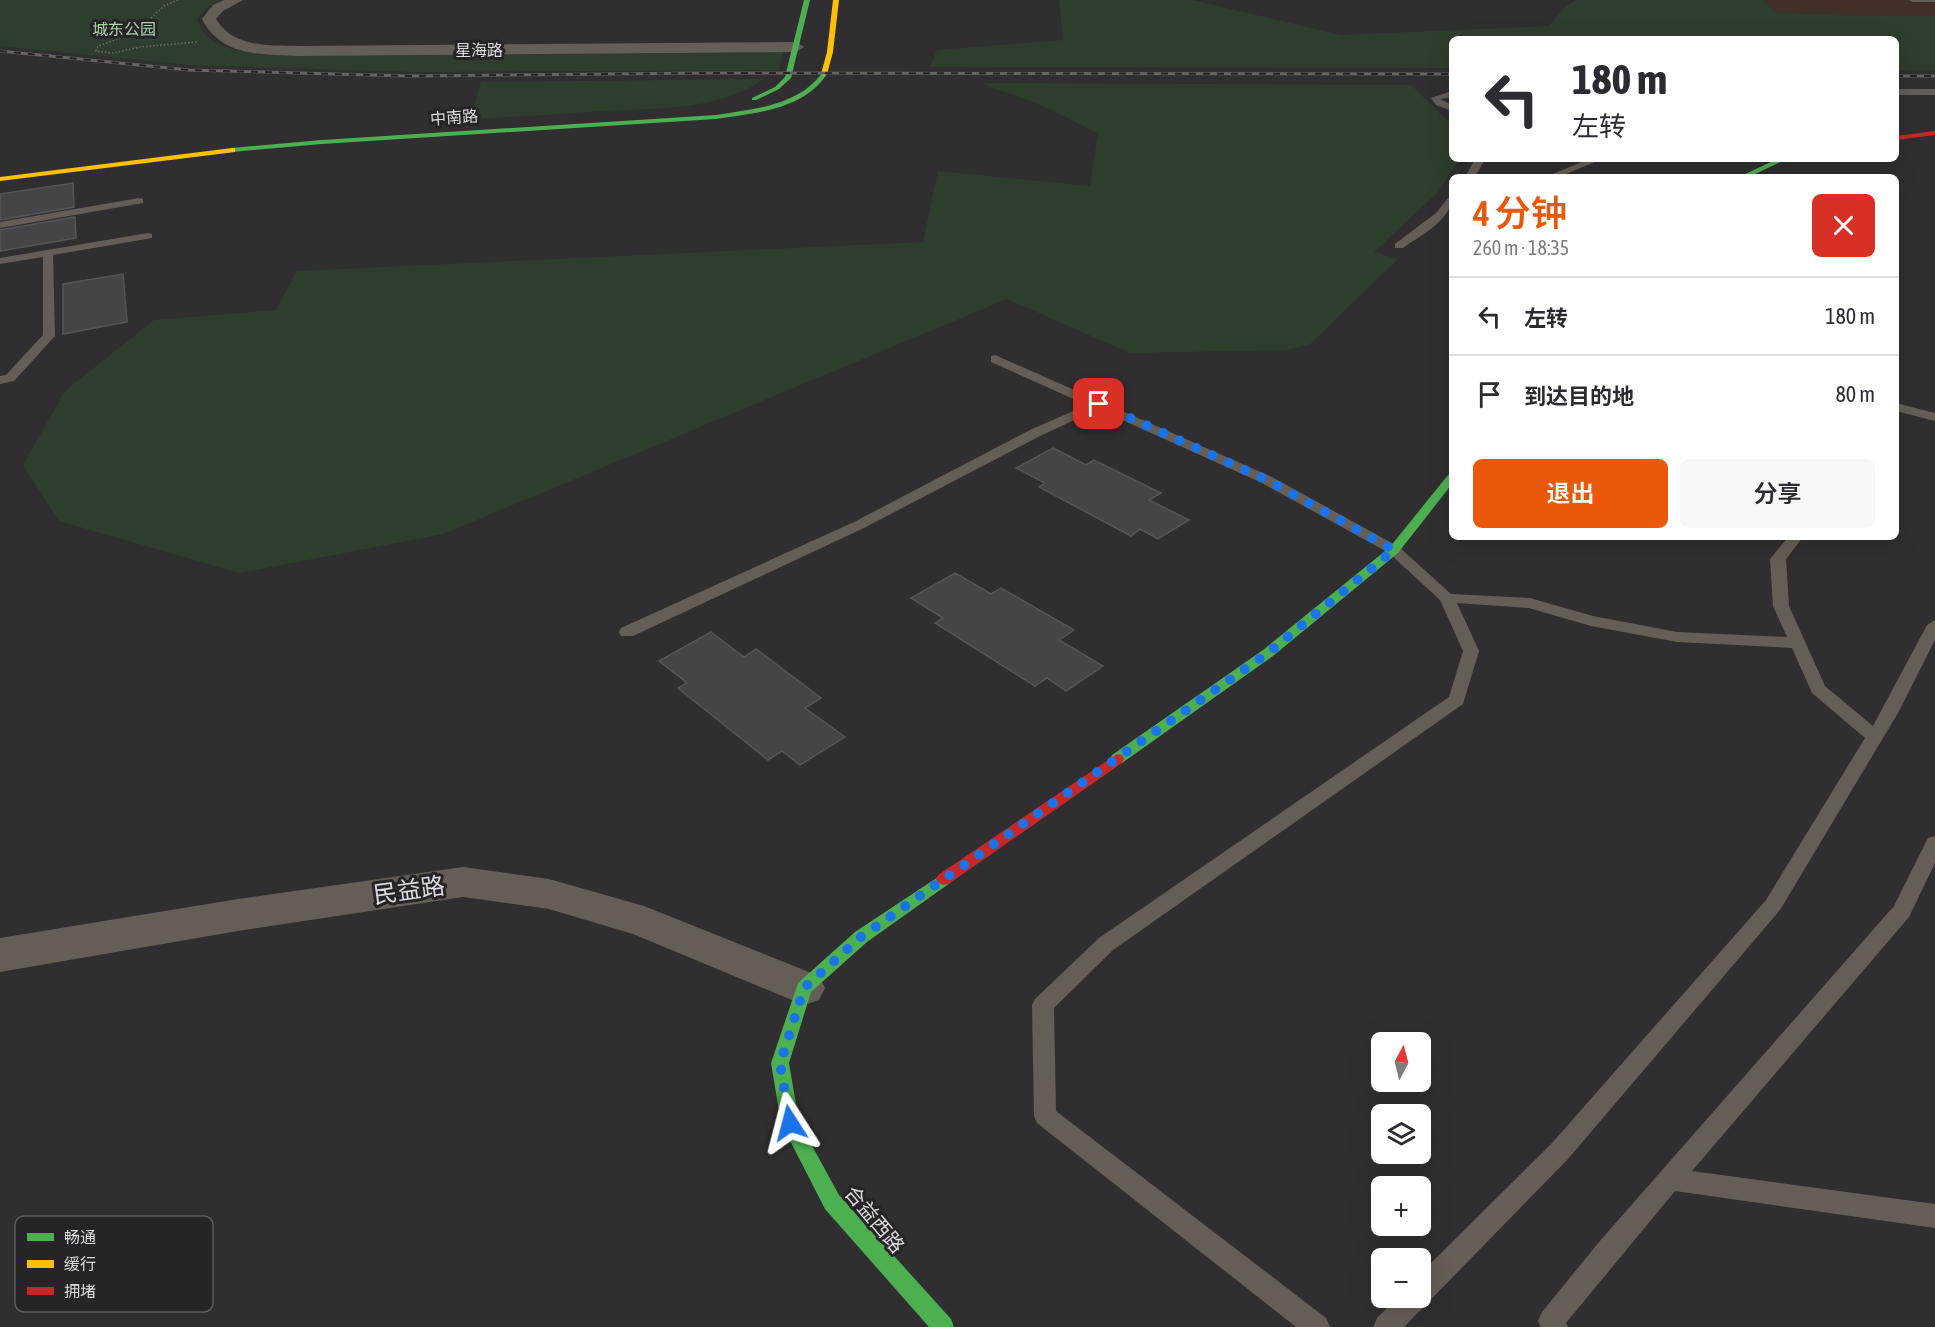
<!DOCTYPE html>
<html lang="zh">
<meta charset="utf-8">
<style>
body{margin:0;font-family:"Asap Condensed","Noto Sans SC",sans-serif;background:#f7f7f7;color:#2b2b33;height:100vh;display:flex;flex-direction:column;font-size:22px;white-space:nowrap}
*{box-sizing:border-box;margin:0}
p{font-size:20px;color:#7c7c81}
.icon{flex:none;width:33px;height:33px;fill:none;stroke:currentColor;stroke-width:2;stroke-linecap:round;stroke-linejoin:round}
.map{position:relative;flex:1;overflow:hidden}
.side{position:absolute;left:1449px;top:174px;width:450px;height:366px;display:flex;flex-direction:column;background:#fff;border-radius:9px;box-shadow:0 6px 24px #0002}
.side>*{flex:none}
.guide{position:absolute;left:1449px;top:36px;width:450px;height:126px;border-radius:9px;box-shadow:0 6px 24px #0002;background:#fff;color:#2b2b33;overflow:hidden}
.needle{width:39px;rotate:7deg}
.buttons{position:absolute;left:1371px;top:1032px;display:grid;gap:12px}
.buttons a{display:grid;place-items:center;width:60px;height:60px;border-radius:9px;background:#fff;box-shadow:0 6px 24px #0002;font-size:30px}
.pin{position:absolute;display:grid;place-items:center;width:51px;height:51px;color:#fff;margin:-26px;border-radius:12px;box-shadow:0 3px 9px #0006}
.me{position:absolute;width:66px;margin:-33px;rotate:351deg;stroke-linejoin:round;filter:drop-shadow(0 0 4px #0008)}
.turn{display:flex;align-items:center;gap:21px;height:126px;padding:0 24px;font-size:27px}
.turn .icon{width:78px;height:78px;stroke-width:2.5}
.turn b{display:block;font-size:42px;line-height:51px}
.round{display:grid;place-items:center;flex:none;width:63px;height:63px;border-radius:9px;background:#f7f7f7}
.overview{display:flex;align-items:center;justify-content:space-between;height:102px;padding:0 24px}
h1{font-size:36px;font-weight:600;line-height:45px;color:#ea580c}
.primary-button{display:flex;gap:12px;margin-top:auto;padding:12px 24px}
.primary-button a{flex:1;height:69px;border-radius:9px;background:#ea580c;color:#fff;font-size:24px;font-weight:600;line-height:69px;text-align:center}
.primary-button a+a{background:#f7f7f7;color:#2b2b33}
ul{padding:0;list-style:none}
li{display:flex;align-items:center;gap:18px;height:78px;padding:0 24px;border-top:2px solid #e1e1e2}
li div{flex:1}
li b{display:block;font-size:22px}
li em{font-style:normal}
.map>svg:first-child{display:block}
.education{fill:#413128}
.green{fill:#2e3e2d}
.building{fill:#484249;stroke:#575458;stroke-width:1.5}
.lines{fill:none;stroke-linecap:round;stroke-linejoin:round}
.path{stroke:#6c6863;stroke-width:1.5;stroke-dasharray:1.5 2;stroke-linecap:butt}
.lane{fill:#655e56;fill-rule:evenodd}
.street{fill:#655e56;fill-rule:evenodd}
.fast{fill:#4caf50;fill-rule:evenodd}
.slow{fill:#ffc107;fill-rule:evenodd}
.jam{fill:#c62828;fill-rule:evenodd}
.rail-casing{stroke:#686462;stroke-width:3}
.rail{stroke:#282329;stroke-width:2;stroke-dasharray:7;stroke-linecap:butt}
.route{stroke:#1a73e8;stroke-width:10;stroke-dasharray:0 18}
.labels{text-anchor:middle;dominant-baseline:central;stroke-width:6;stroke-linejoin:round;paint-order:stroke}
.far-park-label{font-size:16px;fill:#a7d7a5;stroke:#282329}
.far-street-label{font-size:16px;fill:#dddade;stroke:#282329}
.street-label{font-size:20px;fill:#dddade;stroke:#282329}
.near-street-label{font-size:24px;fill:#dddade;stroke:#282329}
.key{fill:#282329;stroke:#5e5a5f;stroke-width:1.5}
.key-label{font-size:16px;fill:#dddade}
</style>
<div class="map">
<svg width="1935" height="1327" viewBox="0 0 1935 1327">
<rect width="100%" height="100%" fill="#312e32"/>
<path class="education" d="M1763 0H1935V16L1778 13Z"/>
<path class="green" d="M0 0H220L206 8 197 19C208 53 244 51 274 53L784 48 779 70 416 72 281 68 190 65 0 46Z
M1059 0H1192L1341 35 1549 26 1565 7 1576 0H1763L1778 13 1935 16V70H1896V39H1452V68L930 67 937 50 1063 40Z
M764 79C719 111 657 108 604 111 560 114 515 117 471 119L481 82Z
M981 83 1411 85 1452 125V159H1459L1439 191 1374 252 1398 259 1310 344 1287 350 1130 353 1007 299 443 534 240 573 59 521 23 465 65 391 154 320 276 310 297 271 923 242 938 171 1090 186 1098 133 1043 106Z"/>
<path class="building" d="M73 183 74 207 0 220V194Z
M75 217 76 238 0 251V230Z
M123 274 127 322 63 334V284Z
M1053 448 1086 465 1094 460 1161 493 1149 500 1189 520 1158 539 1140 529 1131 536 1039 487 1045 483 1016 468Z
M955 573 991 594 1001 588 1074 630 1059 640 1103 666 1066 691 1047 678 1035 686 935 623 943 618 911 598Z
M711 632 744 657 756 649 821 698 805 708 845 737 800 765 782 751 768 760 678 688 687 683 659 661Z"/>
<g class="lines">
<path class="path" d="M178 0 164 6 135 33 98 46 96 51 113 53 140 47 197 42"/>
<path class="lane" d="M1909 0H1935V2H1913Z
M1896 89H1935V95H1896Z
M1452 91V97L1440 99 1452 105V111L1436 105 1431 98Z
M1475 159H1485L1475 177H1465Z
M1589 159H1602L1559 177H1545Z
M1452 197C1452 220 1419 236 1403 248H1395V244L1436 213 1448 198Z
M139 198 143 199V203L0 228V222Z
M148 233 152 234V238L53 255 55 336 14 381 0 384V376L6 375 43 335V257L0 264V258Z
M995 355 1272 477 1399 547 1451 594 1530 598 1593 616 1677 632 1787 637 1773 606 1770 559 1788 537H1803L1786 559 1789 606 1825 686 1873 726 1927 625 1935 620V640L1898 713 1780 910 1568 1159 1404 1327H1373L1377 1318 1397 1298H1420V1274L1552 1143 1766 900 1865 738 1812 693 1792 648 1677 642 1591 626 1529 608 1457 603 1479 651 1463 704 1113 950 1054 1008 1056 1111 1326 1318 1330 1327H1296L1037 1123 1034 1116 1032 1005 1035 999 1099 938 1449 697 1463 651 1440 600 1389 553 1262 483 1098 409 1040 436 864 528 633 636H621L619 632 621 628 854 522 1030 430 1087 405 991 362V356Z
M1896 403 1935 413V421L1896 411Z
M1935 836V863L1909 917 1692 1171 1935 1204V1228L1675 1191 1566 1323 1568 1327H1541L1538 1321 1542 1312 1599 1242 1894 906 1928 838Z"/>
<path class="street" d="M224 0H243L223 11 216 19C233 48 269 45 298 46L796 42 804 47 796 52 298 56C260 54 222 57 202 19L213 5Z
M463 867 549 879 644 906 819 976 825 988 819 1000 804 1005 633 934 549 909 463 897 238 931 0 972V938L238 899Z"/>
<path class="fast" d="M804 0H810L791 78 779 89 756 100H752V98L775 87 785 77Z
M822 73 827 74C803 110 756 113 716 119L322 144 232 152 228 150 232 148 322 140 716 115C753 109 798 106 822 73Z
M1777 159H1787L1749 177H1739Z
M1452 474V484L1398 553 1273 656 1122 763H1112L1110 759 1112 755 1263 650 1390 547 1448 475Z
M944 873 950 875 952 879 950 883 867 942 811 992 789 1063 799 1122 839 1195 951 1319 954 1327H929L825 1209 781 1123 771 1063 798 983 855 932Z"/>
<path class="slow" d="M833 0H839L833 52 827 74 824 76 821 74 827 52Z
M232 148H235V152L0 181V177Z"/>
<path class="jam" d="M1935 131V135L1896 140V136Z
M1117 754 1122 755 1124 759 1122 763 950 883 944 885 938 883 936 879 938 875Z"/>
<g class="rail-casing">
<path id="rail" d="M0 51 189 70 407 76 707 73 1452 74
M1896 76H1935"/>
</g>
<use href="#rail" class="rail"/>
</g>
<g class="lines">
<path class="route" d="M790 1123 780 1064 804 988 861 937 1268 653 1394 550 1267 480 1099 404"/>
</g>
<g class="labels">
<g class="far-park-label">
<text x="124" y="29">城东公园</text>
</g>
<g class="far-street-label">
<text x="479" y="50">星海路</text>
<text transform="translate(454 117) rotate(-4)">中南路</text>
</g>
<g class="street-label">
<text transform="translate(875 1219) rotate(50)">合益西路</text>
</g>
<g class="near-street-label">
<text transform="translate(409 890) rotate(-8)">民益路</text>
</g>
</g>
<rect x="15" y="1216" width="198" height="96" rx="9" class="key"/>
<rect x="27" y="1233" width="27" height="8" fill="#4caf50"/>
<rect x="27" y="1260" width="27" height="8" fill="#ffc107"/>
<rect x="27" y="1287" width="27" height="8" fill="#c62828"/>
<g class="key-label">
<text x="64" y="1243">畅通</text>
<text x="64" y="1270">缓行</text>
<text x="64" y="1297">拥堵</text>
</g>
</svg>
<div class="buttons">
<a><svg class="needle" viewBox="-14 -14 28 28"><path d="M0-13l5 13h-10z" fill="#e53935"/><path d="M0 13l5-13h-10z" fill="#7c7c81"/></svg></a>
<a><svg class="icon" aria-label="layers" viewBox="0 0 24 24"><path d="M12 4l9 5-9 5-9-5zM3 14l9 5 9-5"/></svg></a>
<a>+</a>
<a>−</a>
</div>
<div class="pin" style="left:1099px;top:404px;background:#d93025"><svg class="icon" aria-label="arrive" viewBox="0 0 24 24"><path d="M6 21V4h12l-3 4 3 4H6"/></svg></div>
<svg class="me" style="left:790px;top:1123px" viewBox="-20 -20 40 40"><path d="M0-17L14 15 0 8-14 15z" fill="#1a73e8" stroke="#fff" stroke-width="4"/></svg>
<div class="guide">
<div class="turn"><svg class="icon" aria-label="left" viewBox="0 0 24 24"><path d="M17 20v-9H6M10 6l-5 5 5 5"/></svg><div><b>180 m</b>左转</div></div>
</div>
<section class="side">
<div class="overview"><div><h1>4 分钟</h1><p>260 m · 18:35</p></div><a class="round" style="background:#d93025;color:#fff"><svg class="icon" aria-label="close" viewBox="0 0 24 24"><path d="M6 6l12 12M18 6L6 18"/></svg></a></div>
<ul>
<li><svg class="icon" aria-label="left" viewBox="0 0 24 24"><path d="M17 20v-9H6M10 6l-5 5 5 5"/></svg><div><b>左转</b></div><em>180 m</em></li>
<li><svg class="icon" aria-label="arrive" viewBox="0 0 24 24"><path d="M6 21V4h12l-3 4 3 4H6"/></svg><div><b>到达目的地</b></div><em>80 m</em></li>
</ul>
<div class="primary-button"><a>退出</a><a>分享</a></div>
</section>
</div>
